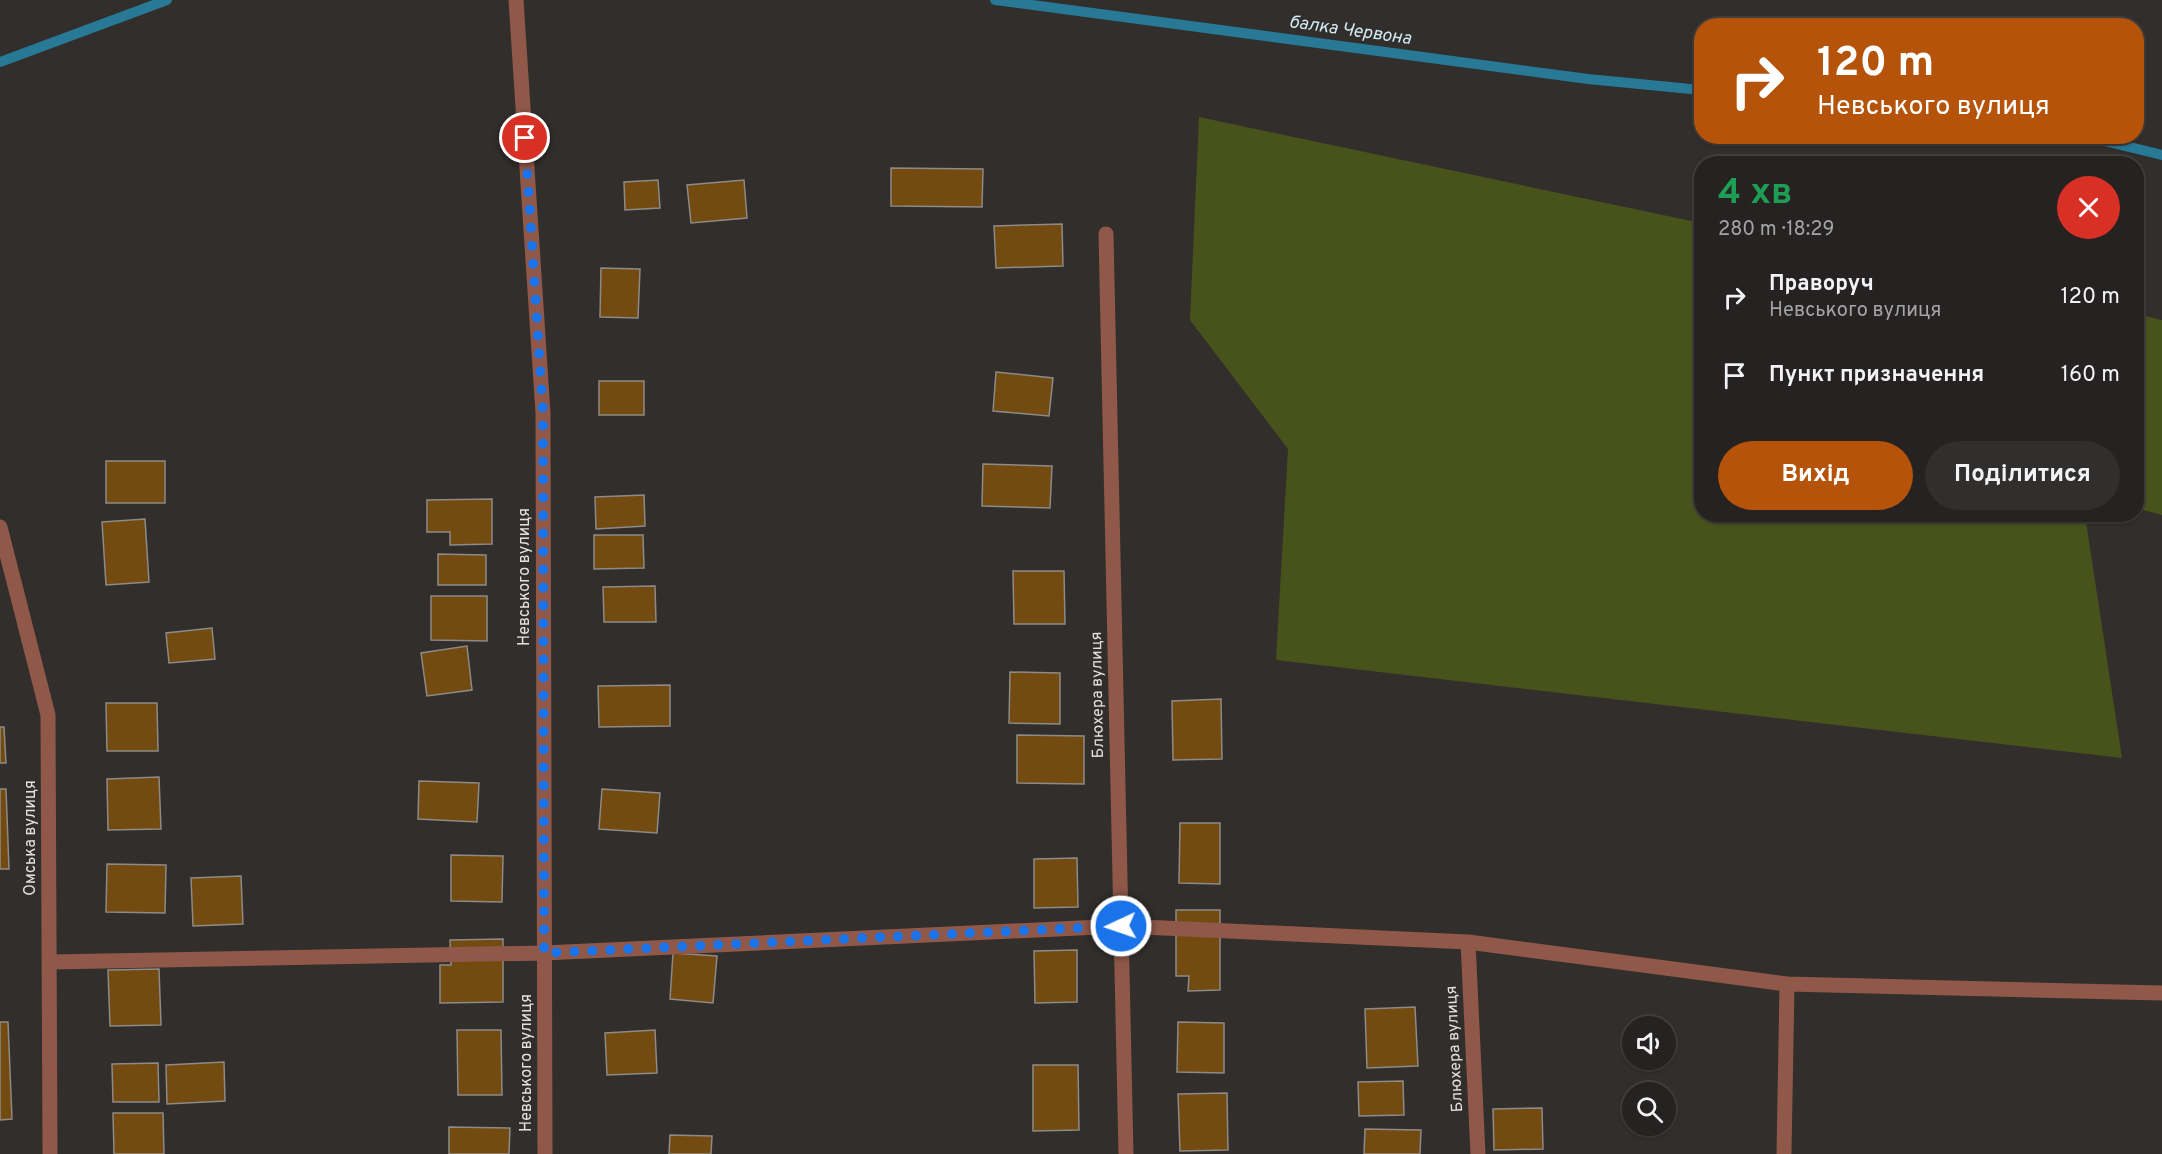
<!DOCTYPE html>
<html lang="uk">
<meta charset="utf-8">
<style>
body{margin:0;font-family:Overpass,sans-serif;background:#312f2e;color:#f1f3f6;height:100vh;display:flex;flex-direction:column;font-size:22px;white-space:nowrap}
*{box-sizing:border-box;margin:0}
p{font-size:20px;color:#a3a4a5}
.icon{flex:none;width:33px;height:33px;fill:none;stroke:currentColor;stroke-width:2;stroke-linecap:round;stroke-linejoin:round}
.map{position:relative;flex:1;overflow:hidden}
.drawer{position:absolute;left:1694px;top:156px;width:450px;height:366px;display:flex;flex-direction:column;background:#252221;border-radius:24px;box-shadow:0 2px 4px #0004,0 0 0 2px #423f3f}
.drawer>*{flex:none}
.top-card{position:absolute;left:1694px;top:18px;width:450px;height:126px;border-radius:24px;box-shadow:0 2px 4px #0004,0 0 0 2px #423f3f;background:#b45309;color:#fff;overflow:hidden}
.tools{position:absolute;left:1622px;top:1016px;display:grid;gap:12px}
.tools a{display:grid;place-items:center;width:54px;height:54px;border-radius:50%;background:#252221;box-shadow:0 2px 4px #0004,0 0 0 2px #423f3f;font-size:30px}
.pin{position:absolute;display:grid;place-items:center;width:51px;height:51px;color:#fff;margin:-26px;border:3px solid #fff;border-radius:50%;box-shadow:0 2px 6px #0007}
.me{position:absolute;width:66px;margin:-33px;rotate:267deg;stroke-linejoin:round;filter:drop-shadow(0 0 4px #0008)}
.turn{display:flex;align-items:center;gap:21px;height:126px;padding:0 24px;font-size:27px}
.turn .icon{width:78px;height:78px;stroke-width:2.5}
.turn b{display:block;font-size:42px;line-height:51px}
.round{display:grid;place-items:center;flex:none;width:63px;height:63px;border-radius:32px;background:#312f2e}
.summary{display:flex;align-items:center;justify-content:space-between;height:102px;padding:0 24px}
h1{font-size:36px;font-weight:700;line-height:45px;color:#1e9e55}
.cta{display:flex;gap:12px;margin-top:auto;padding:12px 24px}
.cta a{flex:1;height:69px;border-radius:36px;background:#b45309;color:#fff;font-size:24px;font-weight:700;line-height:69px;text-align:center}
.cta a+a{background:#312f2e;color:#f1f3f6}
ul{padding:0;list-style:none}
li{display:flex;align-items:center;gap:18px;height:78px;padding:0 24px}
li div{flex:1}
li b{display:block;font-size:22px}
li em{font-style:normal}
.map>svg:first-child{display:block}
.green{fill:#48531c}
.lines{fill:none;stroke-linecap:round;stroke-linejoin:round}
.stream{stroke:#277995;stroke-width:10}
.building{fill:#734b11;stroke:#8d8a87;stroke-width:1.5}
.minor{stroke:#8f5849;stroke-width:15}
.route{stroke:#1a73e8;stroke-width:10;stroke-dasharray:0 18}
.labels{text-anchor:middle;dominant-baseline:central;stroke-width:4.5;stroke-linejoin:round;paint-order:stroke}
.street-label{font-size:16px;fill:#e2e1df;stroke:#312e2c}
.water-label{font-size:18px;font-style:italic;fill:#d1e9f2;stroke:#312e2c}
</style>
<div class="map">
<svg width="2162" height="1154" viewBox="0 0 2162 1154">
<rect width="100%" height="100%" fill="#312e2c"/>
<path class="green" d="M1199 117 1701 223V514L2085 515 2122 758 1276 660 1288 449 1190 320Z
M2136 314 2162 320V515L2136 508Z"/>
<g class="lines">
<path class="stream" d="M995 0 1588 79 1701 90
M0 62 167 0
M2084 136 2162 155"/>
</g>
<path class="building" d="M891 168 983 169 982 207 891 206Z
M658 180 660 208 625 210 624 182Z
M744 180 747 218 691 223 687 185Z
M1062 224 1063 266 996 268 994 226Z
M601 268 640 269 638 318 600 317Z
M996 372 1053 378 1049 416 993 411Z
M599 381H644V415H599Z
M106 461H165V503H106Z
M983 464 1052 466 1050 508 982 506Z
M644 495 645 526 596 529 595 497Z
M492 499V544L450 545V532H427V500Z
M145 519 149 582 106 585 102 522Z
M594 535H643L644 568 594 569Z
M438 554 486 555V585H438Z
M1013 571H1064L1065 624H1014Z
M655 586 656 622H604L603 587Z
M431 596H487V641L431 640Z
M212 628 215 659 169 663 166 633Z
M467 646 472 690 427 696 421 653Z
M1010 672 1060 673V724L1009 723Z
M670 685V726L599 727 598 686Z
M1221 699 1222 759 1173 760 1172 701Z
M106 703H157L158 751H107Z
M0 727H4L6 763H0Z
M1017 735 1084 736V784L1017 783Z
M159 777 161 829 108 830 107 779Z
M419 781 479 783 477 822 418 819Z
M0 789H6L9 869H0Z
M602 789 660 793 657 833 599 829Z
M1180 823H1220V884L1179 883Z
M451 855 503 856 502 902 451 901Z
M1077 858 1078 907 1034 908V859Z
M107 864 166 865 165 913 106 912Z
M241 876 243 924 193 926 191 878Z
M1176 910H1220V990L1188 991 1189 976H1176Z
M503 939V1002L440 1003V965H451L450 940Z
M1077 950V1002L1035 1003 1034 951Z
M673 953 717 956 713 1003 670 999Z
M159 969 161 1025 110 1026 108 970Z
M1415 1007 1418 1066 1367 1068 1365 1009Z
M0 1022H8L12 1119 0 1120Z
M1178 1022 1224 1023V1073L1177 1072Z
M457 1030H501L502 1095H458Z
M655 1030 657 1073 607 1075 605 1033Z
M224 1062 225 1101 167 1104 166 1065Z
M158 1063 159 1102H113L112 1064Z
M1033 1065H1078L1079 1130 1033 1131Z
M1403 1081 1404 1115 1359 1116 1358 1082Z
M1227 1093 1228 1150 1180 1151 1178 1094Z
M1542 1108 1543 1149 1494 1150 1493 1109Z
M113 1113H163L164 1154H114Z
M449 1127 510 1128 509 1154H449Z
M1365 1129 1421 1130 1420 1154H1364Z
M670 1135 712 1136 711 1154H669Z"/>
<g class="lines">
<path class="minor" d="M516 0 543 413 545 1154
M1106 234 1126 1154
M0 527 48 715 50 1154
M1468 942 1478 1154
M49 962 544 953 1121 926 1468 942 1787 984 2162 993
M1784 1154 1787 984"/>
</g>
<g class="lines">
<path class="route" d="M525 138 543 413 544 953 1121 926"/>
</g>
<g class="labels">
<g class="street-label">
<text transform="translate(525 577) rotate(-90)">Невського вулиця</text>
<text transform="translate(1098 695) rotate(-91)">Блюхера вулиця</text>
<text transform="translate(31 838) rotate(-90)">Омська вулиця</text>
<text transform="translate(1455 1049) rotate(-93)">Блюхера вулиця</text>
<text transform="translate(527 1063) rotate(-90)">Невського вулиця</text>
</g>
<g class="water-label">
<text transform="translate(1350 31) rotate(8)">балка Червона</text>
</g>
</g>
</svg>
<div class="tools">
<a><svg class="icon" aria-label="sound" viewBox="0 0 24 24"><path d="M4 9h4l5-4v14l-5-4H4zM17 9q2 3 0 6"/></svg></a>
<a><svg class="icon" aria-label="search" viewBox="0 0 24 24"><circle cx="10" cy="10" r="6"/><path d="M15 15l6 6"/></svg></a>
</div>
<div class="pin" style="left:525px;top:138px;background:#d93025"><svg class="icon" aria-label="arrive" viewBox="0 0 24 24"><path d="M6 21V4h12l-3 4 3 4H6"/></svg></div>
<svg class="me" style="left:1121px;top:926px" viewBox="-20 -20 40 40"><circle r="17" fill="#1a73e8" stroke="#fff" stroke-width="3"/><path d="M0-11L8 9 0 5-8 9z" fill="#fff"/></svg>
<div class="top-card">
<div class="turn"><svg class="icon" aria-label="right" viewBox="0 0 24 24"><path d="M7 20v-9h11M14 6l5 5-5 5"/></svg><div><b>120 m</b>Невського вулиця</div></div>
</div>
<section class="drawer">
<div class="summary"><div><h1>4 хв</h1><p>280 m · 18:29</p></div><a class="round" style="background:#d93025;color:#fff"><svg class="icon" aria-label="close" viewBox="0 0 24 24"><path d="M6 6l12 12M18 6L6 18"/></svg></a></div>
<ul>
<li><svg class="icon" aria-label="right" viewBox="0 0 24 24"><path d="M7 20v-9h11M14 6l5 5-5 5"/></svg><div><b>Праворуч</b><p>Невського вулиця</p></div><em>120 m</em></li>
<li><svg class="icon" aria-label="arrive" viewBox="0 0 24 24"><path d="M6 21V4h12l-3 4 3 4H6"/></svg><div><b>Пункт призначення</b></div><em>160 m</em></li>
</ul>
<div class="cta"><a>Вихід</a><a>Поділитися</a></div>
</section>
</div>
